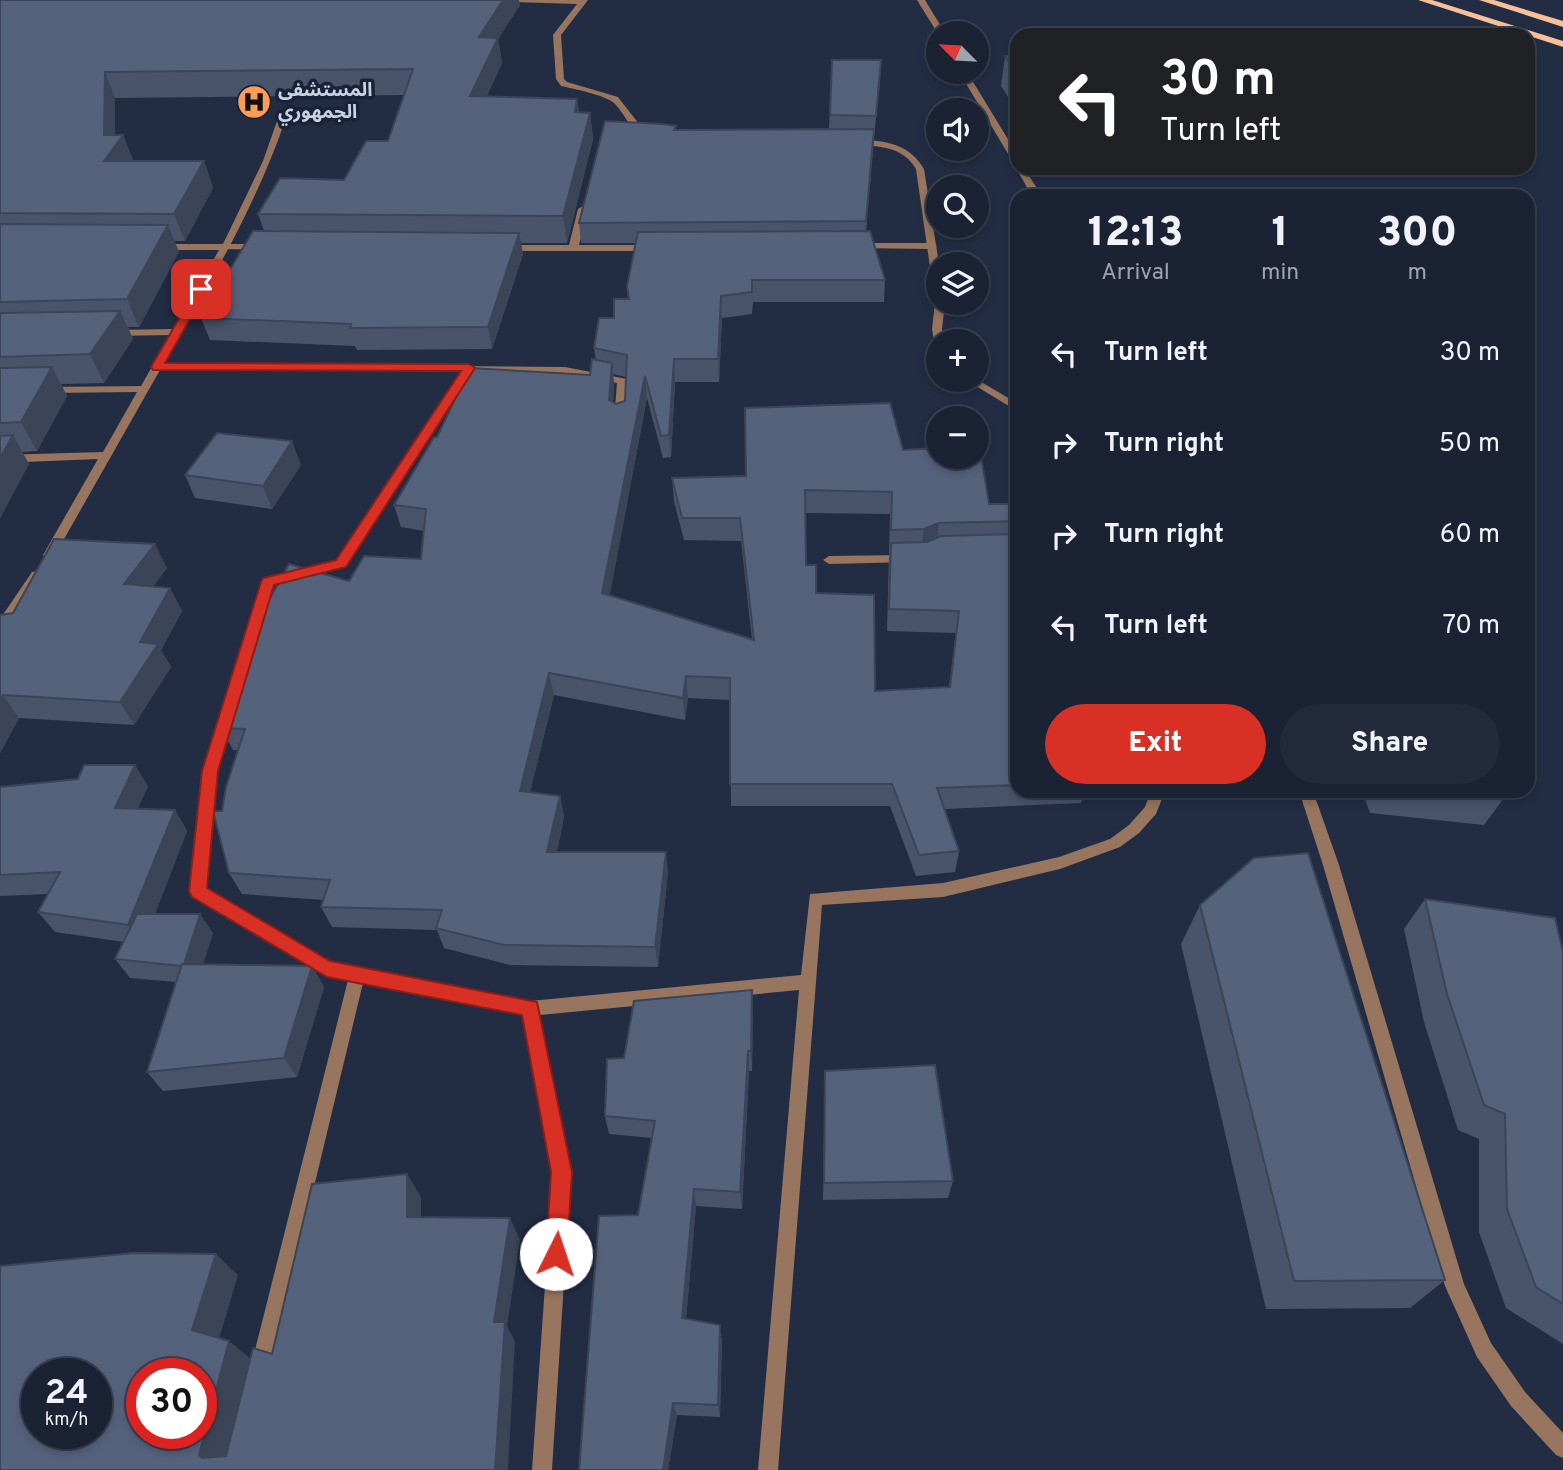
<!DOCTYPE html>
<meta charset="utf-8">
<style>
body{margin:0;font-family:Overpass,"Noto Sans Arabic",sans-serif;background:#232a3b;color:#f1f3f6;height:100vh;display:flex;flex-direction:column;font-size:26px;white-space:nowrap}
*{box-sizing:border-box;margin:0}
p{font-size:23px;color:#9fa4ac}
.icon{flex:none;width:38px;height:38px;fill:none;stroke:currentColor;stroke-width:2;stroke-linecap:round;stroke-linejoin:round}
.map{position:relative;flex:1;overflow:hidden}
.drawer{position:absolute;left:1010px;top:189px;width:525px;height:609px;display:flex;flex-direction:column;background:#1a2233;border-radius:21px;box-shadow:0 4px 10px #0003,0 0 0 2px #383f4e}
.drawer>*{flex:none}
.guide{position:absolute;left:1010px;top:28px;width:525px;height:147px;border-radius:21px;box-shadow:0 4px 10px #0003,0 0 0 2px #383f4e;background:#202124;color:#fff;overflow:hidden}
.needle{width:46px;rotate:294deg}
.buttons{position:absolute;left:926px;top:21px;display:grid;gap:14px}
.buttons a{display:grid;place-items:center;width:63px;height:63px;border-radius:50%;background:#1a2233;box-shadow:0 4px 10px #0003,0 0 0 2px #383f4e;font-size:35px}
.speed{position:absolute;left:21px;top:1358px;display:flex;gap:14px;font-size:35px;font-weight:700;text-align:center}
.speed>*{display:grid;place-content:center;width:91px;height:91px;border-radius:50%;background:#1a2233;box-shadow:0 4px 10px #0003,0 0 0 2px #383f4e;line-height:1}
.speed small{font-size:18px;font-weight:400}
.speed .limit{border:10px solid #d22;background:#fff;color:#111}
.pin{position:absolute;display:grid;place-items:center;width:60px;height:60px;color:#fff;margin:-30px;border-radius:14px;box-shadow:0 4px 10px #0006}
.me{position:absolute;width:77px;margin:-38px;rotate:4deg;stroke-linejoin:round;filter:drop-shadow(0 0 5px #0008)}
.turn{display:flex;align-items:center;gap:24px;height:147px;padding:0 35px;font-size:32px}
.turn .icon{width:91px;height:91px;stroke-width:2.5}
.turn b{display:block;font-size:49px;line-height:60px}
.eta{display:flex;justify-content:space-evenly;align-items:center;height:119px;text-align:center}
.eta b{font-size:42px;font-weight:800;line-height:49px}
.button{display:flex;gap:14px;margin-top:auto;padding:14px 35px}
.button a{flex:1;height:80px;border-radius:42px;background:#d93025;color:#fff;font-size:28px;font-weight:800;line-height:80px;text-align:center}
.button a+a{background:#232a3b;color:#f1f3f6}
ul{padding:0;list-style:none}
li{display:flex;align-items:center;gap:21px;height:91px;padding:0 35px}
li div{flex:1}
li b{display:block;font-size:26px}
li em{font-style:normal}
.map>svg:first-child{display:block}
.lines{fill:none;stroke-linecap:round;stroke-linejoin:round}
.service{fill:#97755e;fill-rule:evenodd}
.minor{fill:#97755e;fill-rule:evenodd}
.primary{fill:#f7c099;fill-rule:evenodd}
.wall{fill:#49546b;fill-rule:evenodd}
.shaded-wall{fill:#3c4557}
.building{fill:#55627c;stroke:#3c4557;stroke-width:2;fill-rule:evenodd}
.route{fill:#d93025;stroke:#8d1f18;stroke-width:2}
.labels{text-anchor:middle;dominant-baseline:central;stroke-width:7;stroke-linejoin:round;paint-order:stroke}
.far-poi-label{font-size:19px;font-weight:bold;fill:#cad2e1;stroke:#182339;text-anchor:start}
</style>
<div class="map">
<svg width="1563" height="1470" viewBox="0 0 1563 1470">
<rect width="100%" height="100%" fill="#222d44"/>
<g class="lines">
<path class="service" d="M583 206 588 209 579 245H654L659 248 654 251H502L497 248 502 245H569L578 209Z
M856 243H932L937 246 932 249 853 248V244Z
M225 244H262L267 247 262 250 222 249V245Z
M908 555 912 556 914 559 912 562 829 564 823 560 829 556Z"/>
<path class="minor" d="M508 0H588L561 35 564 79 567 82 618 97 639 124 649 131V135C631 135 625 113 614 103 605 95 574 89 561 86L556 79 553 35 577 4 512 2Z
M917 0H925L945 33 938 34Z
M959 72H967L1017 154V165L1013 162Z
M281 118 285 121C255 208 209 284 164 364L565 367 627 379 626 421 620 424 614 421 617 383 565 373 472 371 345 566 273 585 245 681 238 686 231 681 264 579 337 560 462 371 160 370 55 555 49 559 43 555 98 459 0 463V455L103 452 137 392 47 393 42 390 47 387 141 386 170 335 113 336 108 333 113 330 174 329 219 250H159L154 247 159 244H223L263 161 277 121Z
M857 139C885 141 909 143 924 169L939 264 938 291 933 288 916 169C902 145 878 147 854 144L853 142Z
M1017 166 1024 168 1042 196H1032L1016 168Z
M938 300V303H945L942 329 944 341H938V344L934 341 932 329 935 303Z
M976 379 1017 403V411L966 380Z
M36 571 42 575 5 632 0 634V619L32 572Z
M228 709 235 714 217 771 206 888 330 962 530 1001 801 975 810 894 943 883 1059 857 1110 839 1129 825 1145 807 1151 791H1165L1156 814 1139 833 1120 847 1060 869 943 897 822 905 778 1470H758L799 990 540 1015 571 1172 552 1470H532L553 1172 523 1014 363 983 270 1370 267 1377 260 1380 253 1377 250 1370 348 980 321 974 193 896 190 891 203 771 221 714Z
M1299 791H1313L1339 865 1464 1284 1491 1343 1525 1392 1563 1433V1458L1556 1455 1511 1406 1477 1357 1445 1286 1323 865Z"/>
<path class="primary" d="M1418 0H1432L1563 41V47Z
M1479 0H1494L1563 21V27Z"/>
</g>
<path class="wall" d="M0 0 520 5 498 39 502 63 486 97 577 99 579 112 590 113 593 139 567 243H521L523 254 492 349 357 350 355 346 210 340 201 318 264 231 258 214 344 180 388 141 404 95 115 98V135H123L133 161H204L213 188 185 241H174L179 252 139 327H128L133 339 104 383 61 384 67 396 37 451 22 452 29 464 0 518Z
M1017 55V111L1001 86 1005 56Z
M832 60 880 81 874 137 866 231 885 280 884 302H753L752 314 722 318 719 382H675L671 457 663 458 647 398 609 595 752 639 741 541 684 540 674 501 672 478 746 476 903 450 1017 520 1014 534H1017V791H1085L1081 803 945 809 959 851 955 872 916 876 890 806H731L730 700 688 698 685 720 554 695 530 792 560 796 564 817 557 852 668 872 658 967 510 965 444 948 437 930 332 927 321 907 324 900 242 894 229 873 222 811 238 750H233L221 728 349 581 421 559 424 531 401 527 394 505 437 437 590 375 596 360 594 348 614 318 628 299 627 286 636 243H581L579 223 676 130 829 129ZM613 374 626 377 625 401 616 404 613 402 614 385ZM805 513 890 514 887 631 956 633 949 687 875 691 816 593 806 565Z
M301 465 272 509 195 498 185 475Z
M167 568 153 586 170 588 182 611 161 650 171 667 134 725 19 718 0 753V615L13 613Z
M148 786 138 808 175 810 187 831 155 914 213 933 203 964 312 966 324 987 297 1077 163 1091 147 1072 176 982 130 978 115 959 124 942 55 932 38 912 48 894 0 896V787Z
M1362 791H1501L1504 798 1484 825 1370 813Z
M1425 899 1563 952V1344L1506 1308 1479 1232V1139L1458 1130 1424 1022 1404 929Z
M1200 905 1445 1280 1410 1308 1266 1309 1181 944Z
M753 1010 752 1071H749L742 1209 696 1206 686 1319 722 1339 720 1417 677 1415 668 1470H579L638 1215 652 1138 609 1134 605 1116 624 1058Z
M825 1071 953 1181 948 1198 823 1200Z"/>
<path class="shaded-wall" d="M503 0H519L520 5 498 39 502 63 475 123 470 96 479 37Z
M881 60 880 81 874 137 876 116Z
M105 72 115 98V146L123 135 134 162 104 161Z
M577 99 581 126 575 112Z
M590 113 593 139 567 243 563 216Z
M874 129 873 149 865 241 866 221Z
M204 161 213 188 185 241 174 214Z
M168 225 179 252 139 327 127 299Z
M519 233 523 254 492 349 488 327Z
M721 296 722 318 719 382 718 359Z
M120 311 133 339 104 383 90 354Z
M674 359 675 382 671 457 669 435Z
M612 363 614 385 612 422 609 400Z
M52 367 67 396 37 451 21 422Z
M645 376 647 398 606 616 602 593Z
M13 435 29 464 0 518V458Z
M292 441 301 465 272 509 263 486Z
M939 523 936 545 921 551 924 529Z
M155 544 167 568 137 608 124 584Z
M170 588 182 611 161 650 171 667 134 725 120 702 140 642Z
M549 673 554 695 525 813 520 791Z
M686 676 688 698 685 720 683 698Z
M3 695 19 718 0 753V699Z
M135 765 148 786 129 829 115 808Z
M560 796 564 817 552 873 547 852Z
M175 810 187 831 143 944 128 925Z
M666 852 668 872 658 967 655 947Z
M200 914 213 933 196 984 183 966Z
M312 966 324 987 297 1077 284 1058Z
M752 990 753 1010 752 1071 751 1051Z
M748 1051 749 1071 742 1209 740 1192Z
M407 1174 421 1197V1239L407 1217Z
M694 1189 696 1206 685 1332 682 1318Z
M510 1218 520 1240 507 1326 515 1341 508 1470H495L494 1322Z
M216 1254 238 1275 216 1349 192 1330Z
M720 1325 722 1339 720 1417 718 1405Z
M229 1341 251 1359 223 1469 202 1458 199 1455Z
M673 1403 677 1415 668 1470H663Z"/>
<path class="building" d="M0 0H503L479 37 498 38 470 96 577 99 575 112 590 113 563 216 258 214 280 178 344 180 366 141H388L413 69 105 72 104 135H123L104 161H204L174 214 0 213Z
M1017 55V73L1005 56Z
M832 60H881L876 116 830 115Z
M605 121 662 124 676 126 674 130 874 129 866 221 579 223Z
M0 224 168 225 127 299 0 302Z
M253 231 519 233 488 327 350 328 351 324 201 318Z
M870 231 885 280H752V292L721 296 718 359H674L669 435 661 436 645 376 602 593 754 640 740 518H682L672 478 746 476 745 408 890 403 903 450 938 448V457H976V445L979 444 989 504H1013L1017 521 939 523 924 529 891 530 892 492 805 490 806 565H816V593L874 595 875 691 950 687 959 611 889 609 891 543 927 542 941 536 1017 534V785L937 788 959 851 919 855 892 784H730V678L686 676 683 698 549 673 520 791 560 796 547 852H666L655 947 504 945 436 928 442 910 321 907 330 880 229 873 213 811H222L226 787 245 729 221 728 259 618 289 564 349 581 364 556 421 559 426 509 394 505 434 437H437L470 368 590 375 592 359 612 363 609 400 616 404 625 401 627 355 594 348 599 318H614V299H629L627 286 638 232Z
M120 311 90 354 0 357V313Z
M52 367 21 422 0 423V368Z
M217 433 292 441 263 486 185 475Z
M13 435 0 458V436Z
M54 539 155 544 124 584 170 588 140 642 158 644 120 702 3 695 0 699V615L13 613Z
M84 765H135L115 808 175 810 128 925 38 912 60 872 0 875V787L78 779Z
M1437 791H1501L1504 798Z
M1308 853 1445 1280 1294 1281 1200 905 1254 858Z
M1425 899 1555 918 1563 952V1304L1536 1287 1507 1209 1505 1114 1484 1105 1447 994Z
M137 914H200L184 964H182L181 966 115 959Z
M182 964 312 966 284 1058 147 1072Z
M752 990 751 1051H748L740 1192 694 1189 682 1318 720 1325 718 1405 673 1403 663 1470H579L599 1216 638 1215 655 1121 605 1116 607 1059 624 1058 634 1001Z
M935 1065 953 1181 824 1183 825 1071Z
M407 1174V1217L510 1218 494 1322H505L495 1470H0V1266L134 1253 216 1254 192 1330 229 1341 199 1455 202 1458 226 1456 253 1348 272 1354 312 1184ZM37 1374H96V1433H37ZM142 1374H201V1433H142Z"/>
<path class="route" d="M201 286 207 289 165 363 469 364 475 368 346 567 274 585 218 771 207 888 330 961 537 1002 572 1172 567 1254 564 1261 556 1264 549 1261 546 1254 551 1172 522 1015 327 977 192 897 189 891 202 771 261 582 263 578 336 560 461 371 153 370 151 367 196 289Z"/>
<defs>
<g id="hospital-disc" transform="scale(1.75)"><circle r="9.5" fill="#fc9d53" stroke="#182339"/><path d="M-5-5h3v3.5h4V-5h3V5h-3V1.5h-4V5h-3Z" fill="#111"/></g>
</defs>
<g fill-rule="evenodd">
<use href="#hospital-disc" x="254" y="102"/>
</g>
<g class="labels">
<g class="far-poi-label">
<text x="278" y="91">المستشفى<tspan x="278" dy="22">الجمهوري</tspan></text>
</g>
</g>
</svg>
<div class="buttons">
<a><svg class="needle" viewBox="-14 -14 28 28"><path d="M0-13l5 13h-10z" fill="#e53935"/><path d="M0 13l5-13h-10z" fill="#9fa4ac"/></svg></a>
<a><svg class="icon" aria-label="sound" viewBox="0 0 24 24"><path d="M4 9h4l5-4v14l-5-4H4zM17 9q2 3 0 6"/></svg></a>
<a><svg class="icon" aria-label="search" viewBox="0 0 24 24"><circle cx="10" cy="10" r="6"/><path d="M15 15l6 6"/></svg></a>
<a><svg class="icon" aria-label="layers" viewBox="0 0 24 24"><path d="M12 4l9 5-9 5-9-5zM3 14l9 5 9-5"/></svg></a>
<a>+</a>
<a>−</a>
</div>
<div class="speed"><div>24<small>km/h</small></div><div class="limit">30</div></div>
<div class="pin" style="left:201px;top:289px;background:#d93025"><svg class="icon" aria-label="arrive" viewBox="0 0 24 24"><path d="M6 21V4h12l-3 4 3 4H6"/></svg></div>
<svg class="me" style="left:556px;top:1254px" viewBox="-20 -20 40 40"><circle r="19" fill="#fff"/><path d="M0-13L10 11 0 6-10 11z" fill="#d93025"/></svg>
<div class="guide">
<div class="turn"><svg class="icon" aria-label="left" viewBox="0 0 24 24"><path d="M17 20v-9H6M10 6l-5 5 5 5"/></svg><div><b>30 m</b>Turn left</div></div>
</div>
<section class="drawer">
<div class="eta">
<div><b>12:13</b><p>Arrival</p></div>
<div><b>1</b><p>min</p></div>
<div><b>300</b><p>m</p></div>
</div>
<ul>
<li><svg class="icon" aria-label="left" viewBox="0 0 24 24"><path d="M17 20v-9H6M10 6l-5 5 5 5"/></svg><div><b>Turn left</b></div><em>30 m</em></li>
<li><svg class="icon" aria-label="right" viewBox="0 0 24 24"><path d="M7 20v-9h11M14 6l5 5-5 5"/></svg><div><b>Turn right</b></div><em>50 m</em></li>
<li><svg class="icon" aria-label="right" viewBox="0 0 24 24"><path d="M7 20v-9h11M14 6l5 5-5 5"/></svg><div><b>Turn right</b></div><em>60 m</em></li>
<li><svg class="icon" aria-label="left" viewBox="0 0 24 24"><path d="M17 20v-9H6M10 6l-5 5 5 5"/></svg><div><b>Turn left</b></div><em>70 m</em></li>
</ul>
<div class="button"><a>Exit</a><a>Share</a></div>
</section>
</div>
